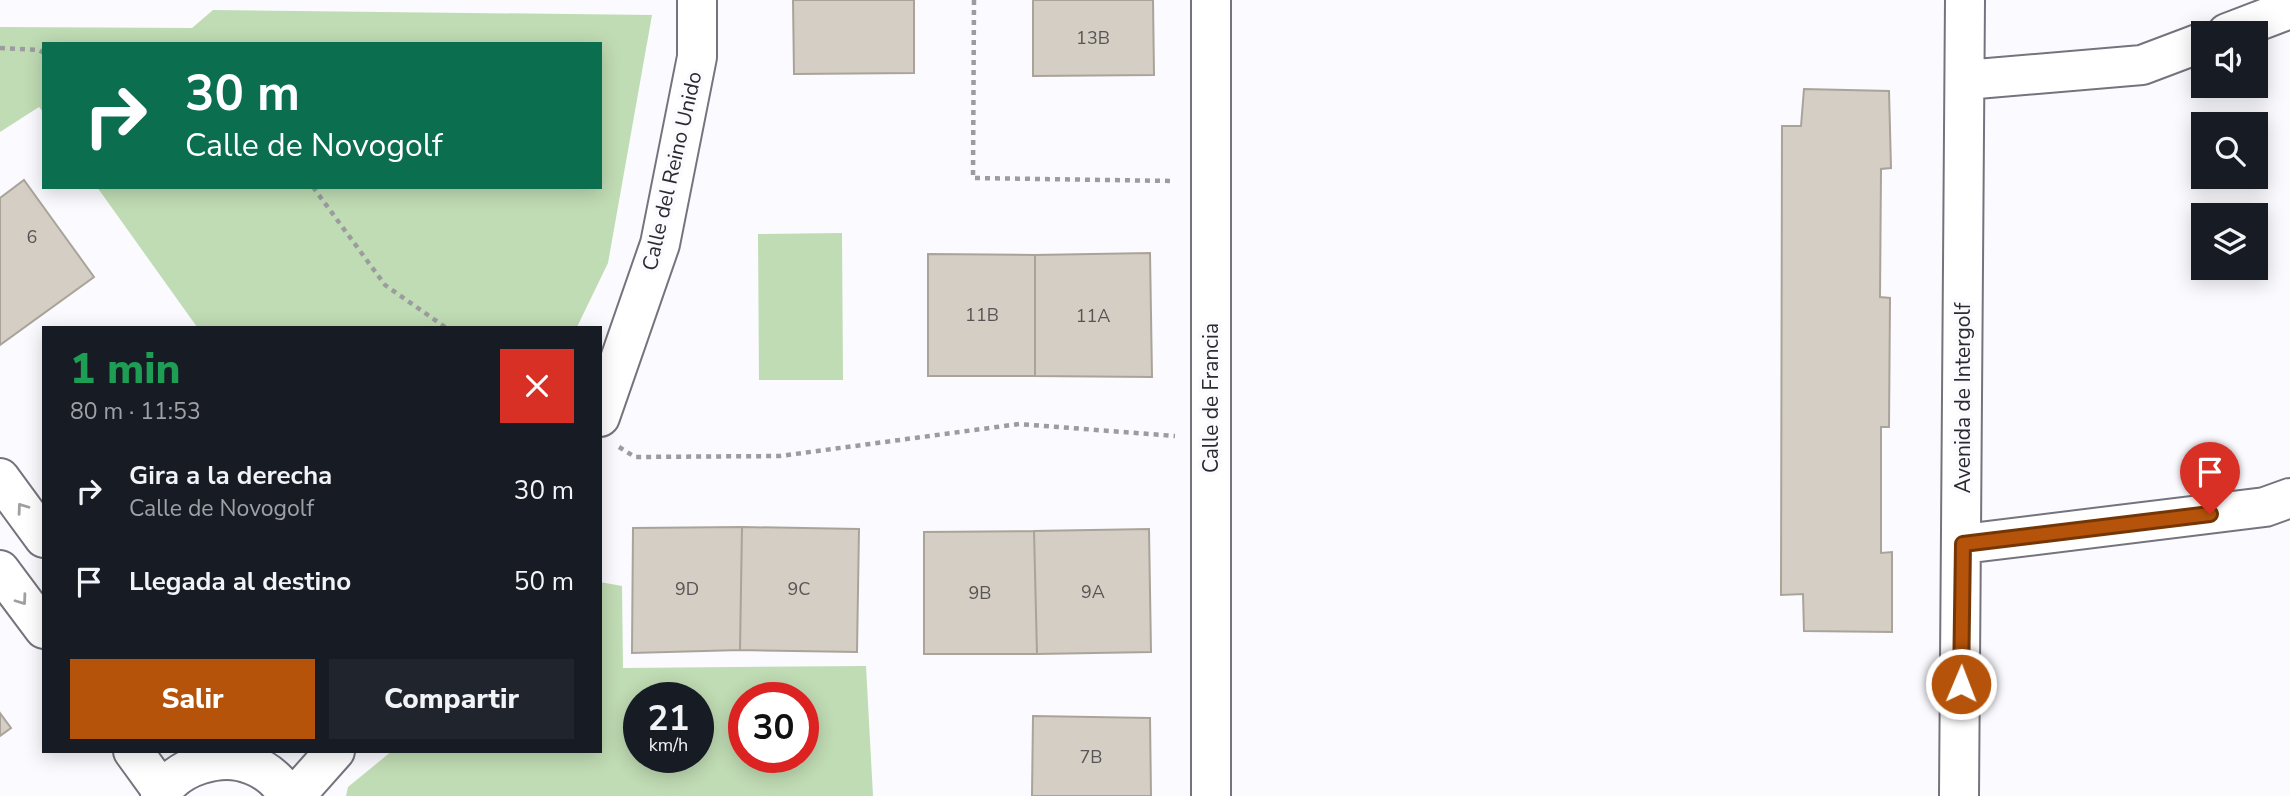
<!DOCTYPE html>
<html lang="es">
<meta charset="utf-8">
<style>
body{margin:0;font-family:"Nunito Sans",sans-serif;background:#20242c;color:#f1f3f6;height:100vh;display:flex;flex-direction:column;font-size:26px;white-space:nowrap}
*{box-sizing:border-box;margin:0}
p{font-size:23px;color:#9ea1a6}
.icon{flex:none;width:38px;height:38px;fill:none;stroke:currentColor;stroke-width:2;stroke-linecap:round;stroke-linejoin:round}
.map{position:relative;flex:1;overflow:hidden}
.side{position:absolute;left:42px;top:326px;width:560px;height:427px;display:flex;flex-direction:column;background:#171b24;border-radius:0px;box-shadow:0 4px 18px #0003}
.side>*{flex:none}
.hud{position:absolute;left:42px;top:42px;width:560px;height:147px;border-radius:0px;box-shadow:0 4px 18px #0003;background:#0b6e4f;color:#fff;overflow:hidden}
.controls{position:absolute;left:2191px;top:21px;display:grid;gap:14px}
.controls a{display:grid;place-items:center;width:77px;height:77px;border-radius:0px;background:#171b24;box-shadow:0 4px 18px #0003;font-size:35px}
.speed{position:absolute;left:623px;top:682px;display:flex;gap:14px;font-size:35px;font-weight:700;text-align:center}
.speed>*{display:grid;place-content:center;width:91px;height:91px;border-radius:50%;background:#171b24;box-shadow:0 4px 18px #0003;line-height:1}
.speed small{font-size:18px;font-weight:400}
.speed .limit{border:10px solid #d22;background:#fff;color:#111}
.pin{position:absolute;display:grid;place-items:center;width:60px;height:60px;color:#fff;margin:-72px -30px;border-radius:50% 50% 50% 0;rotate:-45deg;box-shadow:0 0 7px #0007}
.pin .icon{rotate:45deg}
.me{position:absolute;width:77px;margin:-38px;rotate:1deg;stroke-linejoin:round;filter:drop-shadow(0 0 5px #0008)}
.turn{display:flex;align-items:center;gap:24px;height:147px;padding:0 28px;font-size:32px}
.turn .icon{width:91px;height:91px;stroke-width:2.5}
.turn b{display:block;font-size:49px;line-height:60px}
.round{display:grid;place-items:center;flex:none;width:74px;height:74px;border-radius:0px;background:#20242c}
.summary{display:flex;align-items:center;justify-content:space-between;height:119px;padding:0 28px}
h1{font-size:42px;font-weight:800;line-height:52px;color:#1e9e55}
.primary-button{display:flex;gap:14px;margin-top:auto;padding:14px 28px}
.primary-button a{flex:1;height:80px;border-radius:0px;background:#b45309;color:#fff;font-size:28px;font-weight:800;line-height:80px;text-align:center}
.primary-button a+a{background:#20242c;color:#f1f3f6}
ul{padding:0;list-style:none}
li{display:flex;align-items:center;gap:21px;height:91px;padding:0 28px}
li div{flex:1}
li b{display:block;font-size:26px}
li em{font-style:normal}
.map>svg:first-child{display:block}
.green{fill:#c0dcb4;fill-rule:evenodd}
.building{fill:#d5cec4;stroke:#aaa399;stroke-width:2}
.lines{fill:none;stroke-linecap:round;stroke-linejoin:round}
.minor-casing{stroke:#75747e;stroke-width:42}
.path{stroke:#9c9ca0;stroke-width:4.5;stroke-dasharray:5 5;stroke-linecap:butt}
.minor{stroke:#fff;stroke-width:38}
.oneway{stroke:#a0a0a1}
.route-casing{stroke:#753606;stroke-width:18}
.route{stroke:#b45309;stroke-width:12}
.labels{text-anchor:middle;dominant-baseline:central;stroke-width:7;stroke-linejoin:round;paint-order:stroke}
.number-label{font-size:18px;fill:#565454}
.street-label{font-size:21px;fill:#2b2b2f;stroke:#fafaff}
</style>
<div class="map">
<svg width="2290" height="796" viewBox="0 0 2290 796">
<rect width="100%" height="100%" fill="#fafaff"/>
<path class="green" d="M213 10 652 15 608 263 577 327H197L97 187H600V44H44V113L39 107 0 132V27L192 28Z
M842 233 843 380H759L758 234Z
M600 582 622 586 623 668 866 666 873 796H346L348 787 392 751H600ZM639 698H698V758H639ZM744 698H803V758H744Z"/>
<path class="building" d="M793 0H914V73L794 74Z
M1033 0H1153L1154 75 1033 76Z
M1804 89 1889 91 1891 168 1881 169 1880 297 1890 298 1889 427H1881V553L1892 552V632L1804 631 1803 594 1781 595 1782 126H1801Z
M24 180 94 277 0 345V198Z
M1150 253 1152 377 1035 376V255Z
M928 254 1035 255V376H928Z
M742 527 859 529 857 652 740 650Z
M742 527 740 650 632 653 633 528Z
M1149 529 1151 652 1037 654 1034 531Z
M1034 531 1037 654H924V532Z
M0 713 11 728 0 736Z
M1033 716 1150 718 1151 796H1032Z"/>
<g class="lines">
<g class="minor-casing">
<path id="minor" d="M1211 0V796
M2227 33 2290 9
M1965 80 2142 65 2203 42
M600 417 660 244 697 57V0
M0 478 44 538
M1963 544 2265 507 2290 498
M0 570 44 629
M133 751 162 791
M160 796C175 766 222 752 252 765 269 771 279 783 290 796
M295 796 335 751
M1959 796 1965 0"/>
</g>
<path class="path" d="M974 0 973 178 1175 181
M0 48 39 50 44 53
M313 187 385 285 445 327
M619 447 635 457 780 456 1019 424 1175 436"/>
<use href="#minor" class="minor"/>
</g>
<defs><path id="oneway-chevron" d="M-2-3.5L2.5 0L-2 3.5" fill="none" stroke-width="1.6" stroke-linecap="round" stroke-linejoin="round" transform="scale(1.75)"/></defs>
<g class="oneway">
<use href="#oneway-chevron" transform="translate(22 508) rotate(-126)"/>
<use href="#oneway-chevron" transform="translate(22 600) rotate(54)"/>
</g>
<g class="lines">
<g class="route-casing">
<path id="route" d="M1961 684 1963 544 2210 514"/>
</g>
<use href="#route" class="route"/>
</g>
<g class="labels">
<g class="number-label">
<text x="1093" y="38">13B</text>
<text x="32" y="237">6</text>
<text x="982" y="315">11B</text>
<text x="1093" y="316">11A</text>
<text x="687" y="589">9D</text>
<text x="799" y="589">9C</text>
<text x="1093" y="592">9A</text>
<text x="980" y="593">9B</text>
<text x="1091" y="757">7B</text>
</g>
<g class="street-label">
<text transform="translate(672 171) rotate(-77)">Calle del Reino Unido</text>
<text transform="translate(1211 398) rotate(-90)">Calle de Francia</text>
<text transform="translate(1963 398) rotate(-90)">Avenida de Intergolf</text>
</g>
</g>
</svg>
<div class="controls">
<a><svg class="icon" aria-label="sound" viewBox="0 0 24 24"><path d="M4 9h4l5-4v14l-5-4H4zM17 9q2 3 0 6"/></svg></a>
<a><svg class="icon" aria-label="search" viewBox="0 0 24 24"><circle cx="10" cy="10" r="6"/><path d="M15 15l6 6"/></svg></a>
<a><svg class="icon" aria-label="layers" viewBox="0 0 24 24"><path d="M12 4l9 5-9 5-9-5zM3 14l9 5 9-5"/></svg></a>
</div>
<div class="speed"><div>21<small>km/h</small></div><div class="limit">30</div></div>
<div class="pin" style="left:2210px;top:514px;background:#d93025"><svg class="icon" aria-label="arrive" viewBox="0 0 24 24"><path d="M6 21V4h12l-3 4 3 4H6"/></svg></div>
<svg class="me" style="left:1961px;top:684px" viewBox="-20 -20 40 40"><circle r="17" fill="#b45309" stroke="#fff" stroke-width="3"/><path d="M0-11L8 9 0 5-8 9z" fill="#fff"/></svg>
<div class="hud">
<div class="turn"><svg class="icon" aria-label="right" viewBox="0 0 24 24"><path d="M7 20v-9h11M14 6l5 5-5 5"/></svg><div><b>30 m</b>Calle de Novogolf</div></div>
</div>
<section class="side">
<div class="summary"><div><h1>1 min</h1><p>80 m · 11:53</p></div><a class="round" style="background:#d93025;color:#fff"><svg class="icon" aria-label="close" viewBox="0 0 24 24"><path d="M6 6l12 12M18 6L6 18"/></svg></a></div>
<ul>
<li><svg class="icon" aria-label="right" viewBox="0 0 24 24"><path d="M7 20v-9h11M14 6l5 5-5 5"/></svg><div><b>Gira a la derecha</b><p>Calle de Novogolf</p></div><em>30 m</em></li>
<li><svg class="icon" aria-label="arrive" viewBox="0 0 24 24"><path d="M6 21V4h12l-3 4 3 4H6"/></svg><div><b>Llegada al destino</b></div><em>50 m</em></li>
</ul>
<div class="primary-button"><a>Salir</a><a>Compartir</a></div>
</section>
</div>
